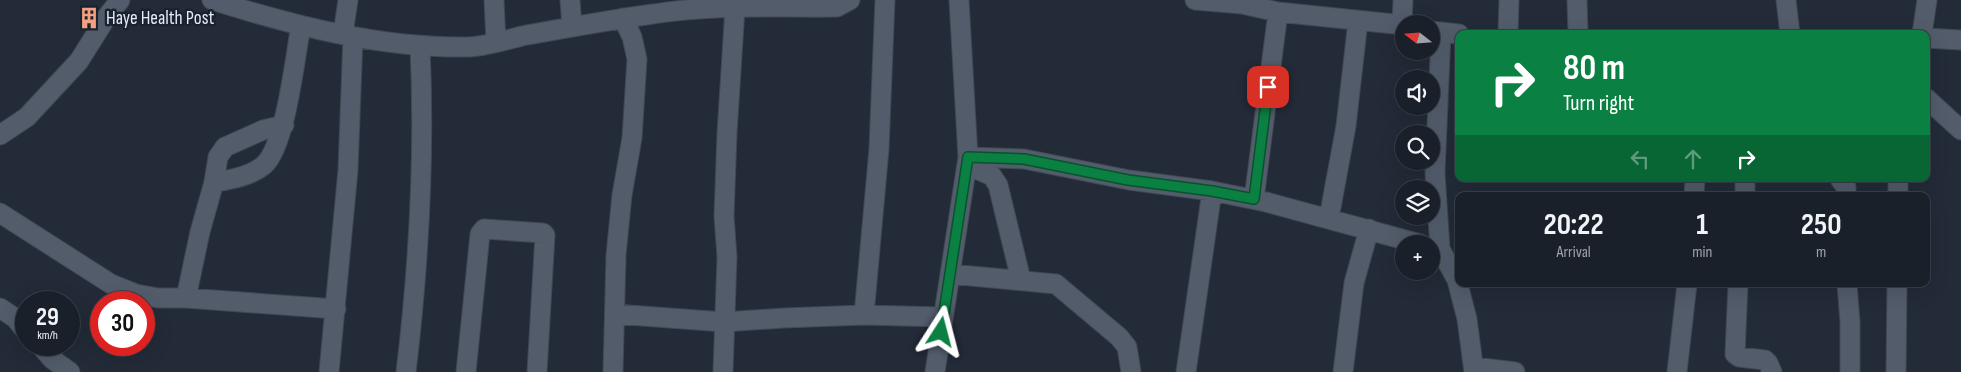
<!DOCTYPE html>
<style>
body{margin:0;font-family:"Sofia Sans Condensed",sans-serif;background:#272d36;color:#f1f3f6;height:100vh;display:flex;flex-direction:column;font-size:19px;white-space:nowrap}
*{box-sizing:border-box;margin:0}
p{font-size:16px;color:#9fa3a8}
.icon{flex:none;width:28px;height:28px;fill:none;stroke:currentColor;stroke-width:2;stroke-linecap:round;stroke-linejoin:round}
.map{position:relative;flex:1;overflow:hidden}
.drawer{position:absolute;left:1455px;top:192px;width:475px;height:95px;display:flex;flex-direction:column;background:#1a202a;border-radius:10px;box-shadow:0 5px 20px #0002,0 0 0 1px #383e47}
.drawer>*{flex:none}
.top-card{position:absolute;left:1455px;top:30px;width:475px;height:152px;border-radius:10px;box-shadow:0 5px 20px #0002,0 0 0 1px #383e47;background:#0b8043;color:#fff;overflow:hidden}
.needle{width:32px;rotate:287deg}
.tools{position:absolute;left:1395px;top:15px;display:grid;gap:10px}
.tools a{display:grid;place-items:center;width:45px;height:45px;border-radius:50%;background:#1a202a;box-shadow:0 5px 20px #0002,0 0 0 1px #383e47;font-size:25px}
.speed{position:absolute;left:15px;top:291px;display:flex;gap:10px;font-size:25px;font-weight:700;text-align:center}
.speed>*{display:grid;place-content:center;width:65px;height:65px;border-radius:50%;background:#1a202a;box-shadow:0 5px 20px #0002,0 0 0 1px #383e47;line-height:1}
.speed small{font-size:12px;font-weight:400}
.speed .limit{border:8px solid #d22;background:#fff;color:#111}
.pin{position:absolute;display:grid;place-items:center;width:42px;height:42px;color:#fff;margin:-21px;border-radius:10px;box-shadow:0 2px 8px #0006}
.me{position:absolute;width:55px;margin:-28px;rotate:9deg;stroke-linejoin:round;filter:drop-shadow(0 0 4px #0008)}
.turn{display:flex;align-items:center;gap:18px;height:105px;padding:0 25px;font-size:22px}
.turn .icon{width:65px;height:65px;stroke-width:2.5}
.turn b{display:block;font-size:35px;line-height:42px}
.lanes{display:flex;align-items:center;height:48px;padding:0 25px;background:#0003;justify-content:center;gap:25px;direction:ltr}
.lanes .off{opacity:.35}
.eta{display:flex;justify-content:space-evenly;align-items:center;height:85px;text-align:center}
.eta b{font-size:30px;font-weight:700;line-height:35px}
.map>svg:first-child{display:block}
.lines{fill:none;stroke-linecap:round;stroke-linejoin:round}
.minor-casing{stroke:#404852;stroke-width:21}
.minor{stroke:#525c6b;stroke-width:19}
.route-casing{stroke:#07532c;stroke-width:12}
.route{stroke:#0b8043;stroke-width:9}
.labels{text-anchor:middle;dominant-baseline:central;stroke-width:5;stroke-linejoin:round;paint-order:stroke}
.poi-label{font-size:19px;fill:#e5ebf4;stroke:#19222e;text-anchor:start}
</style>
<div class="map">
<svg width="1961" height="372" viewBox="0 0 1961 372">
<rect width="100%" height="100%" fill="#232b38"/>
<g class="lines">
<g class="minor-casing">
<path id="minor" d="M212 0C294 26 380 48 467 47 483 47 506 40 522 36 566 28 609 20 653 14 714 4 776 8 837 7L850 0
M494 0 496 41
M570 0 572 27
M1195 0 1242 4 1278 12 1404 25
M1577 0 1578 34
M1786 0 1790 34
M1402 25 1403 0
M1431 31 1459 34
M1441 33 1435 173 1440 249 1457 280 1467 319 1474 372
M343 34 348 0
M1508 34 1509 0
M1922 34 1927 0
M1926 38 1961 40
M1926 98 1961 130
M0 135 27 117 79 61 106 18 120 0
M968 157 1024 159 1129 180 1212 191 1266 202 1420 244
M967 165 992 176 998 185 1021 280
M1840 179 1846 187V196
M214 182C231 180 251 176 264 165 286 145 295 57 301 25
M1694 196 1695 179
M1745 196V179
M1898 196V179
M1254 199 1278 12
M0 213 111 284 136 294 158 298H186L336 309
M1329 218 1346 126 1358 21
M950 274 1056 284 1119 337 1127 347 1131 372
M1738 284 1735 354 1739 357 1765 360 1768 363 1772 372
M1847 284 1850 322V372
M186 298 200 232 214 182 218 157 225 147 263 130 284 125
M0 308 15 318 26 331
M615 314 724 322 784 318 864 315 943 317
M864 315 879 149 885 0
M40 345 52 359 70 372
M1474 367 1515 372
M329 372 348 170 353 37
M406 372C419 264 425 155 420 46
M466 372 480 234 484 229 543 233 545 235 537 372
M613 372 616 255 622 195 632 138 637 59 632 37 623 18
M723 372 727 257 724 216 727 133 735 8
M935 372 968 157 959 0
M1186 372 1212 191
M1343 372 1354 283 1369 229
M1677 372 1687 284
M1896 372 1897 284"/>
</g>
<use href="#minor" class="minor"/>
</g>
<g class="lines">
<g class="route-casing">
<path id="route" d="M941 332 968 157 1024 159 1128 180 1212 191 1254 199 1268 87"/>
</g>
<use href="#route" class="route"/>
</g>
<defs>
<g id="building-bare" transform="scale(1.725)"><path d="M-4-6H4V6H1V3H-1V6H-4ZM-2.5-4.3h1.7v1.8h-1.7ZM.8-4.3h1.7v1.8H.8ZM-2.5-1h1.7V.8h-1.7ZM.8-1h1.7V.8H.8Z" fill="#f2a07f" stroke="#19222e" stroke-width="2.5" paint-order="stroke"/></g>
</defs>
<g fill-rule="evenodd">
<use href="#building-bare" x="89" y="18"/>
</g>
<g class="labels">
<g class="poi-label">
<text x="106" y="18">Haye Health Post</text>
</g>
</g>
</svg>
<div class="tools">
<a><svg class="needle" viewBox="-14 -14 28 28"><path d="M0-13l5 13h-10z" fill="#e53935"/><path d="M0 13l5-13h-10z" fill="#9fa3a8"/></svg></a>
<a><svg class="icon" aria-label="sound" viewBox="0 0 24 24"><path d="M4 9h4l5-4v14l-5-4H4zM17 9q2 3 0 6"/></svg></a>
<a><svg class="icon" aria-label="search" viewBox="0 0 24 24"><circle cx="10" cy="10" r="6"/><path d="M15 15l6 6"/></svg></a>
<a><svg class="icon" aria-label="layers" viewBox="0 0 24 24"><path d="M12 4l9 5-9 5-9-5zM3 14l9 5 9-5"/></svg></a>
<a>+</a>
</div>
<div class="speed"><div>29<small>km/h</small></div><div class="limit">30</div></div>
<div class="pin" style="left:1268px;top:87px;background:#d93025"><svg class="icon" aria-label="arrive" viewBox="0 0 24 24"><path d="M6 21V4h12l-3 4 3 4H6"/></svg></div>
<svg class="me" style="left:941px;top:332px" viewBox="-20 -20 40 40"><path d="M0-17L14 15 0 8-14 15z" fill="#0b8043" stroke="#fff" stroke-width="4"/></svg>
<div class="top-card">
<div class="turn"><svg class="icon" aria-label="right" viewBox="0 0 24 24"><path d="M7 20v-9h11M14 6l5 5-5 5"/></svg><div><b>80 m</b>Turn right</div></div>
<div class="lanes"><svg class="icon off" aria-label="left" viewBox="0 0 24 24"><path d="M17 20v-9H6M10 6l-5 5 5 5"/></svg><svg class="icon off" aria-label="ahead" viewBox="0 0 24 24"><path d="M12 20V5M6 11l6-6 6 6"/></svg><svg class="icon" aria-label="right" viewBox="0 0 24 24"><path d="M7 20v-9h11M14 6l5 5-5 5"/></svg></div>
</div>
<section class="drawer">
<div class="eta">
<div><b>20:22</b><p>Arrival</p></div>
<div><b>1</b><p>min</p></div>
<div><b>250</b><p>m</p></div>
</div>
</section>
</div>
